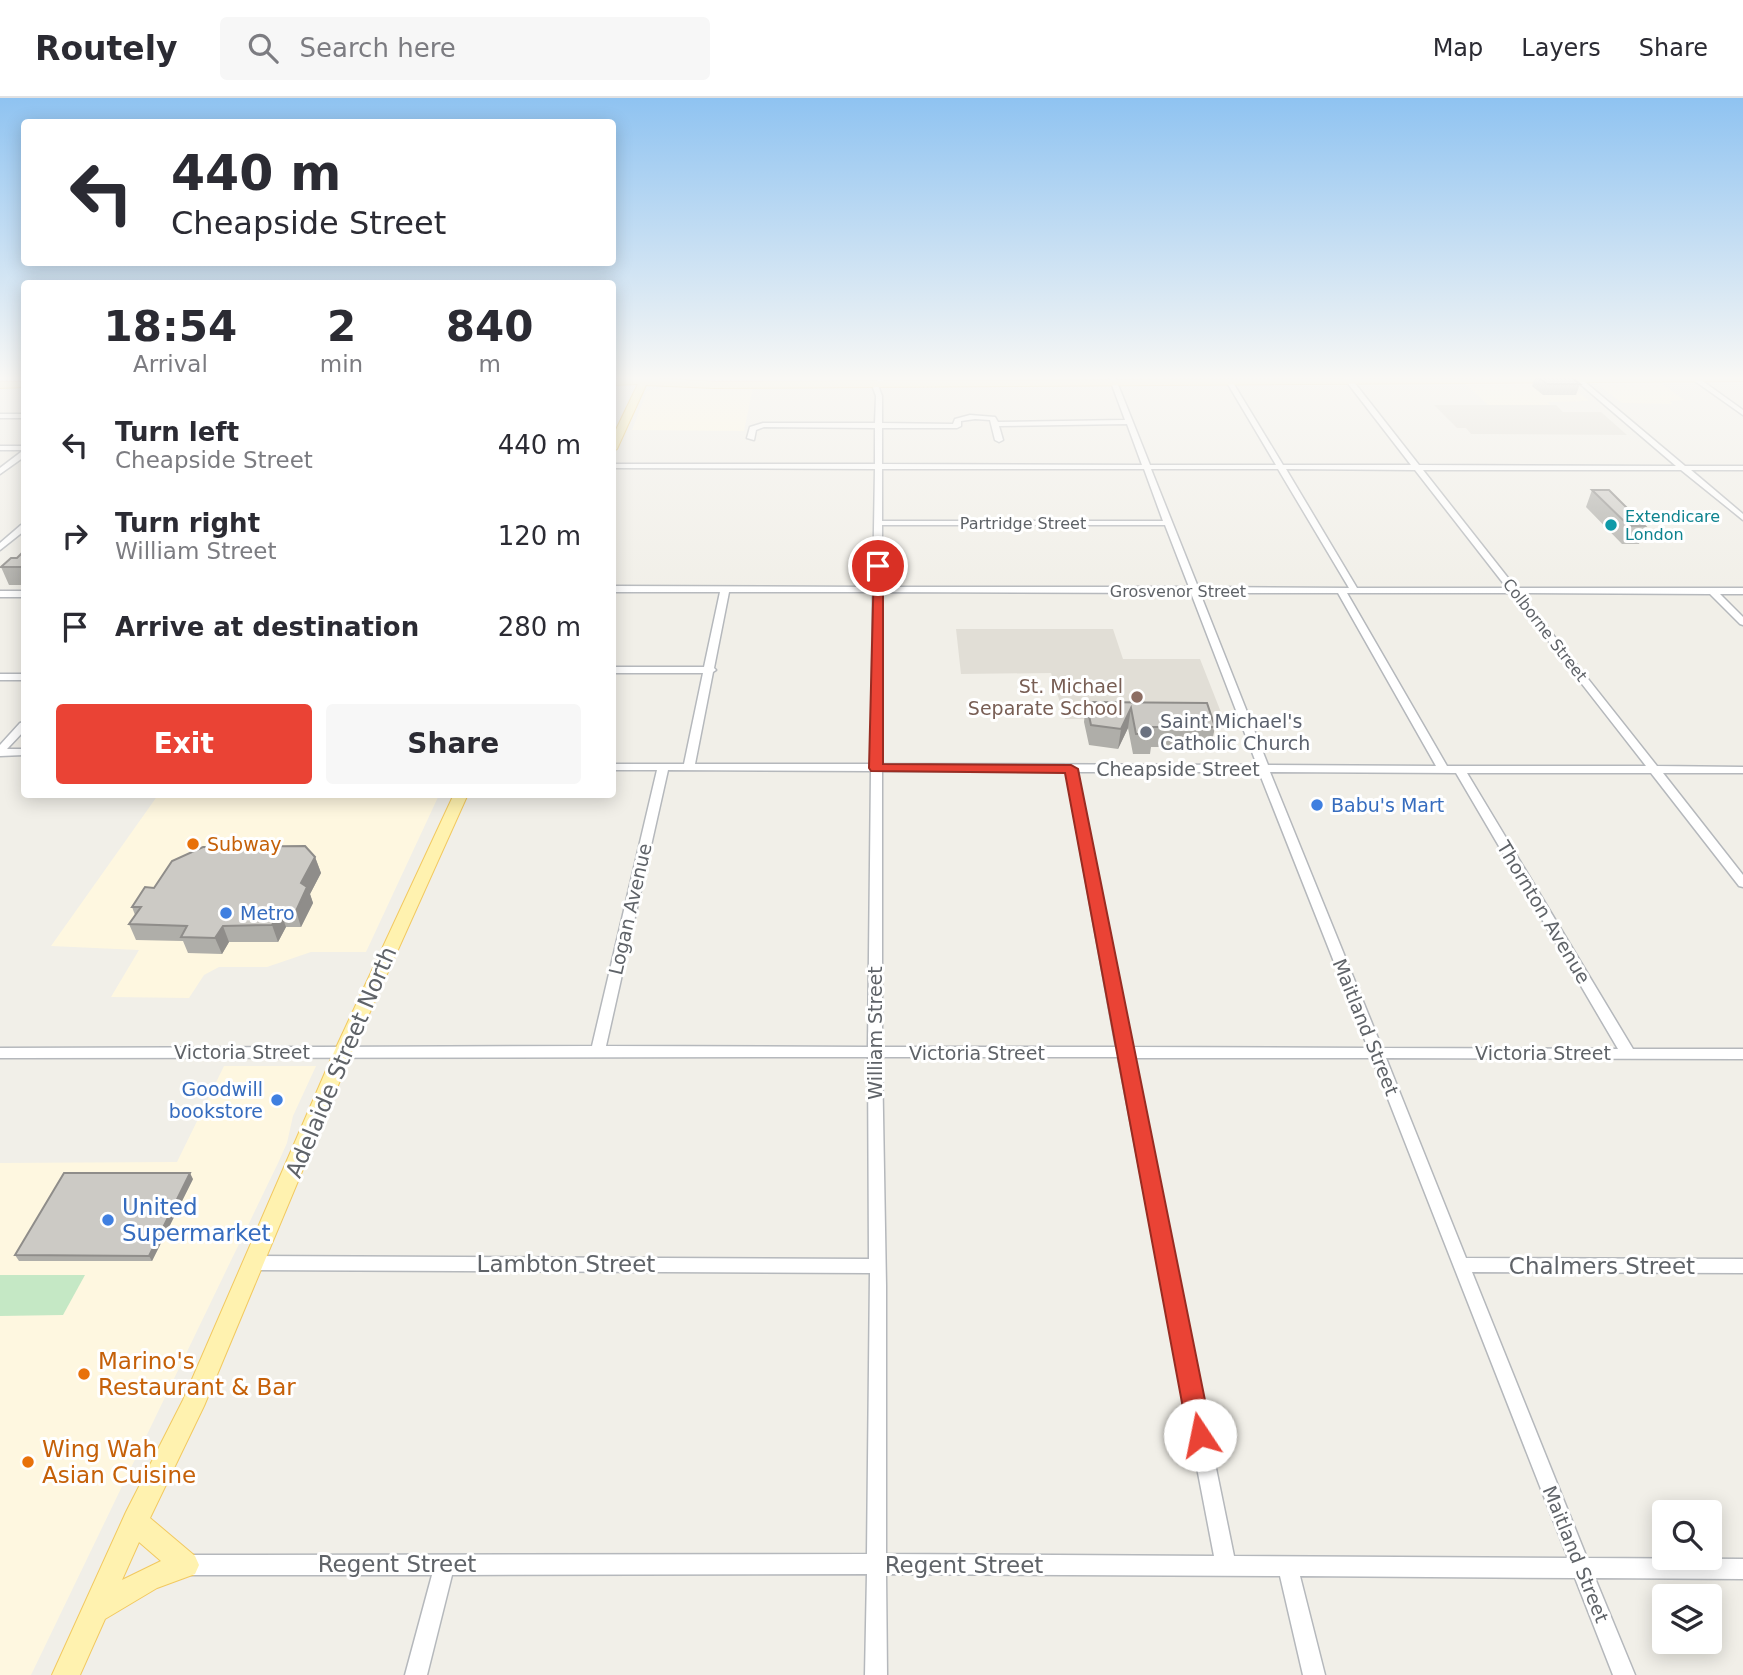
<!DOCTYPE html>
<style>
body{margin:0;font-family:"DejaVu Sans",sans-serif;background:#f7f7f7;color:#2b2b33;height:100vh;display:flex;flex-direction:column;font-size:26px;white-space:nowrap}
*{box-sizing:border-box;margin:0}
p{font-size:23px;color:#7c7c81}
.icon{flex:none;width:38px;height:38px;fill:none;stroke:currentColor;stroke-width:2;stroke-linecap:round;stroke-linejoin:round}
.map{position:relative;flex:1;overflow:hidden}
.drawer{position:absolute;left:21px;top:182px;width:595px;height:518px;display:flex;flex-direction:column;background:#fff;border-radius:7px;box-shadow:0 4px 18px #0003}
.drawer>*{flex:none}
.guide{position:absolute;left:21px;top:21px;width:595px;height:147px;border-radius:7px;box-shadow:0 4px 18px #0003;background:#fff;color:#2b2b33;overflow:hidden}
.controls{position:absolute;left:1652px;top:1402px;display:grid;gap:14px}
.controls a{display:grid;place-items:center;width:70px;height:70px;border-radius:7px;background:#fff;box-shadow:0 4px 18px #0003;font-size:35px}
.pin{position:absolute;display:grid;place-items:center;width:60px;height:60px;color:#fff;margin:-30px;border:4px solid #fff;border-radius:50%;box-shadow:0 2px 7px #0007}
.me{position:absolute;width:77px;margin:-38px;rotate:349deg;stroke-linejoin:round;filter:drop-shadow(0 0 5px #0008)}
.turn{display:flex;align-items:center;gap:24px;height:147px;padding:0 35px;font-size:32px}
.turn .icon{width:91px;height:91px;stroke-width:2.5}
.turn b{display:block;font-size:49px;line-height:60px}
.eta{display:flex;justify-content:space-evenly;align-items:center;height:119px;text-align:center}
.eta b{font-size:42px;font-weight:700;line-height:49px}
.primary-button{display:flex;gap:14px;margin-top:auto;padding:14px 35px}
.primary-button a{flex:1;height:80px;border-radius:7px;background:#ea4335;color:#fff;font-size:28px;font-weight:700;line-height:80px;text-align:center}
.primary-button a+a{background:#f7f7f7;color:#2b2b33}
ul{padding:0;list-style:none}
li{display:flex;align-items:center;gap:21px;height:91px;padding:0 35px}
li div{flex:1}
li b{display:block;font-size:26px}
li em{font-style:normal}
header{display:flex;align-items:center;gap:42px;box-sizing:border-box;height:98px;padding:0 35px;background:#fff;border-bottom:2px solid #e1e1e2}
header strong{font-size:33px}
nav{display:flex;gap:38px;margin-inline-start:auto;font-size:24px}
.search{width:490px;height:63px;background:#f7f7f7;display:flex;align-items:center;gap:18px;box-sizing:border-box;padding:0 24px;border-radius:7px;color:#7c7c81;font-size:26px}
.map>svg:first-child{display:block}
.commercial{fill:#fef7e0}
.education{fill:#e1ded6}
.green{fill:#c5e8c5}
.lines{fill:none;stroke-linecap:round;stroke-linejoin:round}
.minor-casing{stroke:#b5b8bc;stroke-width:3}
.major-casing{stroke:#f2c960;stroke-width:2}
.minor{fill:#fff;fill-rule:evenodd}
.major{fill:#fff2af;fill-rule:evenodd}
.wall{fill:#afaea9}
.shaded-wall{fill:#8f8d8a}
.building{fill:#cccac5;stroke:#8f8d8a;stroke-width:2}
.route{fill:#ea4335;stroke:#982c22;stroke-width:2}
.culture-dot{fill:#0f9aa8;stroke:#fff;stroke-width:2.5}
.education-dot{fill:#8d6e63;stroke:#fff;stroke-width:2.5}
.worship-dot{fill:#6b7280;stroke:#fff;stroke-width:2.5}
.shop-dot{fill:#3f7fe0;stroke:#fff;stroke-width:2.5}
.food-dot{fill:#e8710a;stroke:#fff;stroke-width:2.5}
.labels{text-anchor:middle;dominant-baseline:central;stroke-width:6;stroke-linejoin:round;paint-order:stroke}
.far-culture-label{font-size:16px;fill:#0d838f;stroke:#fff;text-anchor:start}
.far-street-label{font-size:16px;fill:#5f6368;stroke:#fff}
.education-label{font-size:19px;fill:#785e54;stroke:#fff;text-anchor:end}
.worship-label{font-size:19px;fill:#5b616d;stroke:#fff;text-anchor:start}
.street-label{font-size:19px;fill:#5f6368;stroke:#fff}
.shop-label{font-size:19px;fill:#366cbe;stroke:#fff;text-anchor:start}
.food-label{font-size:19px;fill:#c56008;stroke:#fff;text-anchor:start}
.near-street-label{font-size:23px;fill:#5f6368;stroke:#fff}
.near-shop-label{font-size:23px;fill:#366cbe;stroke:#fff;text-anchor:start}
.near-food-label{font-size:23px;fill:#c56008;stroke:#fff;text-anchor:start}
</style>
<header>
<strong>Routely</strong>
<div class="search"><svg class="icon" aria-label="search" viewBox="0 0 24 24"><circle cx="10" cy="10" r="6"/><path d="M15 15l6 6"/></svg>Search here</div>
<nav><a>Map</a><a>Layers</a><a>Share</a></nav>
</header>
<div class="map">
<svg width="1743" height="1577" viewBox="0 0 1743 1577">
<rect width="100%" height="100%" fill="#f1efe8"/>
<path class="commercial" d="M1510 285 1568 286 1589 303 1547 304 1551 307H1488L1466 286Z
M1661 285 1684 302 1670 303 1672 306 1622 305 1597 286Z
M665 289H753L744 333 632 332 647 293Z
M158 697H439L366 854H311L267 869H219L204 877 189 900 111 899 139 852 51 848Z
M224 968H316L293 1018 287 1045 279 1063 31 1577H0V1065L177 1064Z"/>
<path class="education" d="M1434 307H1556L1563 314H1601L1627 337 1471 336 1466 330H1457Z
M956 531H1113L1123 561H1200L1224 622 1065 621 1051 575 961 576Z"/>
<path class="green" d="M0 1177H85L63 1217 0 1218Z"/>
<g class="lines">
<g class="minor-casing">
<path id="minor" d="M879 279H885L879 290 882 298V325L953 326 955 321 970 317 995 319 998 324 1125 322 1109 279H1115L1150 367H1276L1226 283 1229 281 1232 283 1283 367H1411L1343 279H1350L1419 367 1676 368 1572 279H1579L1685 368H1743V372H1691L1743 416V422L1681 372H1423L1516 490H1743V496H1720L1743 519V527L1740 526 1710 496 1520 495 1657 668 1743 669V675H1663L1743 777V789L1739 788 1651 675H1467L1633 951H1743V961L1386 960 1466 1160 1743 1161V1175L1472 1174 1587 1460 1743 1461V1481L1595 1480 1635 1577H1613L1575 1480 1300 1478 1325 1577H1303L1280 1478 886 1476 887 1577H865L867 1476 452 1477 427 1577H405L432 1477H186L179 1474 176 1467 179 1460 186 1457 867 1456 870 1175 254 1172 248 1170 246 1165 248 1160 254 1158 869 1161 868 959 0 960V950L592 948 657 672H612V666H684L703 575H612V569H704L720 494H612V488L873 489 875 371 612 370V366H875V330L764 329 756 332 754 342 747 340 750 329 763 325H875L876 298 873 290ZM975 321 990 322 995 342 999 344 1003 342 999 328 1127 326 1142 367 882 366V330H957L961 328V323ZM882 371H1144L1163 423H882ZM1151 371H1278L1349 490 1198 489ZM1286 371 1415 372 1507 490H1357ZM882 427H1165L1189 489H882ZM729 494H873L871 666H695L713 574 716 572 714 570ZM882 494 1191 495 1257 667 882 666ZM1200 495H1338L1436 668 1268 667ZM1347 495H1511L1646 668H1447ZM668 672 871 673 868 949 606 948ZM882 673H1066L1116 949H882ZM1077 674H1259L1368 950 1130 949ZM1270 674 1456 675 1618 951 1382 950ZM882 959H1118L1214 1458 886 1456V1188ZM1132 960H1372L1568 1460 1234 1458Z
M1691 279H1697L1743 312V317L1692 281Z
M0 316H24V320H0Z
M0 348H24V352H0Z
M21 354H24V359L0 376V370Z
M21 427H24V433L0 452V445Z
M0 493H24V499H0Z
M0 576H24V582H0Z
M24 624V633L7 651H24V657L0 658V647L20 625Z"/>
</g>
<g class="major-casing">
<path id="major" d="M641 279 714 284 1743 279V283L714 290 646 287 617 351 612 354V340L638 286 612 287V281Z
M0 284H24V289L0 290Z
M454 696H468L352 954 204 1308 150 1420 195 1458 199 1467 195 1476 157 1490 105 1521 80 1577H52L126 1414 183 1302 334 954ZM139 1444 161 1463 122 1482Z"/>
</g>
<use href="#minor" class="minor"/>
<use href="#major" class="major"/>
</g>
<path class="wall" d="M1535 279H1571L1580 286 1576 297H1543L1532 288Z
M1592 392 1645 428 1639 446H1622L1586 409Z
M24 453V487H9L1 469 17 460Z
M1086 604 1207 605 1215 629 1211 649H1151L1150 656H1133L1128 630 1118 651 1089 647 1084 624Z
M315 759 321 775 310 796 313 805 301 829H286L278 844H229L222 856 188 855 183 843 136 842 129 826 135 817 132 809 154 790Z
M193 1081 152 1163H19L15 1157Z"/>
<path class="shaded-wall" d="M1131 610 1128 630 1118 651 1121 631Z
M315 759 321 775 310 796 313 805 301 829 296 813 301 785Z
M280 813 286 829 278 844 272 827Z
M223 828 229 844 222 856 215 840Z
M190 1075 193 1081 152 1163 149 1158Z"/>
<path class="building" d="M1538 279H1571L1580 286H1547Z
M1592 392H1609L1645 428H1629Z
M24 453V469H1L11 460H17Z
M1086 604 1207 605 1215 629H1151L1153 636H1136L1131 610 1121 631 1091 627Z
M305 748 315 759 301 785 307 789 296 813H280L272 827 223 828 215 840 181 839 187 828 129 826 141 809H132L145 789 154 790 172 763 203 749Z
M64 1075H190L149 1158 15 1157Z"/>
<linearGradient id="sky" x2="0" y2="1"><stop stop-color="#8fc3f1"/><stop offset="0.56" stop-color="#f9f8f5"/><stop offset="1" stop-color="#f9f8f5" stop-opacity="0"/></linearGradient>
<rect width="1743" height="500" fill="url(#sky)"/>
<path class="route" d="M874 465 883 468V666L1071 667 1078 671 1212 1337 1208 1345 1200 1348 1191 1345 1188 1337 1065 675 871 673 869 670Z"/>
<circle class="culture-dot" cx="1611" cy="427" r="7"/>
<circle class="education-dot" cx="1137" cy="599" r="7"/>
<circle class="worship-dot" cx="1146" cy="634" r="7"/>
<g class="shop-dot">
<circle cx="1317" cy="707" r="7"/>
<circle cx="226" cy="815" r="7"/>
<circle cx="277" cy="1002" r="7"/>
<circle cx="108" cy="1122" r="7"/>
</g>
<g class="food-dot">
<circle cx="193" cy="746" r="7"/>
<circle cx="84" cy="1276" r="7"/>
<circle cx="28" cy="1364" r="7"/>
</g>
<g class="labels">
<g class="far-culture-label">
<text x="1625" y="418">Extendicare<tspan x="1625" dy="18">London</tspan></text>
</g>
<g class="far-street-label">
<text x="1023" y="425">Partridge Street</text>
<text x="1178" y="493">Grosvenor Street</text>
<text transform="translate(1545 532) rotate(52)">Colborne Street</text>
</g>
<g class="education-label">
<text x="1123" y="588">St. Michael<tspan x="1123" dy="22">Separate School</tspan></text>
</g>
<g class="worship-label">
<text x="1160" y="623">Saint Michael's<tspan x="1160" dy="22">Catholic Church</tspan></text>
</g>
<g class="street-label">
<text x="1178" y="671">Cheapside Street</text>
<text transform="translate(630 811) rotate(-77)">Logan Avenue</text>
<text transform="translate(1544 814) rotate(59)">Thornton Avenue</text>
<text transform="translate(1366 929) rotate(68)">Maitland Street</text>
<text transform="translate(875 935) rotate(-90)">William Street</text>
<text x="242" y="954">Victoria Street</text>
<text x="977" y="955">Victoria Street</text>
<text x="1543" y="955">Victoria Street</text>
<text transform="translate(1576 1456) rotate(68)">Maitland Street</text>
</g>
<g class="shop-label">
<text x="1331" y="707">Babu's Mart</text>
<text x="240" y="815">Metro</text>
<text x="263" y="991" text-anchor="end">Goodwill<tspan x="263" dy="22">bookstore</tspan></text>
</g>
<g class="food-label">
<text x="207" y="746">Subway</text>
</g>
<g class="near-street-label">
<text transform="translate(341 964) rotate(-67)">Adelaide Street North</text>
<text x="566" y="1166">Lambton Street</text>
<text x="1602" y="1168">Chalmers Street</text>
<text x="397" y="1466">Regent Street</text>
<text x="964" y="1467">Regent Street</text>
</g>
<g class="near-shop-label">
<text x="122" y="1109">United<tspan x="122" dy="26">Supermarket</tspan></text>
</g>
<g class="near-food-label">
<text x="98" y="1263">Marino's<tspan x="98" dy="26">Restaurant &amp; Bar</tspan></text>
<text x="42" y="1351">Wing Wah<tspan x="42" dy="26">Asian Cuisine</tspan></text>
</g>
</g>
</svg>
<div class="controls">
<a><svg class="icon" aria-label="search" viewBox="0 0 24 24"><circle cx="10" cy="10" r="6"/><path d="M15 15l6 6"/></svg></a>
<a><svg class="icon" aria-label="layers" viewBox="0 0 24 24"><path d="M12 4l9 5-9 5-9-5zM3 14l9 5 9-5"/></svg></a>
</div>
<div class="pin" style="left:878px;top:468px;background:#d93025"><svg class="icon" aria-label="arrive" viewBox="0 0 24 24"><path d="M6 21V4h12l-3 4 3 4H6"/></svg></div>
<svg class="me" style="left:1200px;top:1337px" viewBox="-20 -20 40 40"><circle r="19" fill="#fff"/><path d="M0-13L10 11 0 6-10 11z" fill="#ea4335"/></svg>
<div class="guide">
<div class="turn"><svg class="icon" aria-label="left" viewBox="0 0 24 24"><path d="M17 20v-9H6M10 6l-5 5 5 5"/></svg><div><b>440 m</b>Cheapside Street</div></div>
</div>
<section class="drawer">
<div class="eta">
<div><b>18:54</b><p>Arrival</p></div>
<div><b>2</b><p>min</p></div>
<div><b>840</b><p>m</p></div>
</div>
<ul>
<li><svg class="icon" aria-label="left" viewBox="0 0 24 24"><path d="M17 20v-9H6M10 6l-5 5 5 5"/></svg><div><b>Turn left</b><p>Cheapside Street</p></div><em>440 m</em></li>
<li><svg class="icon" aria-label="right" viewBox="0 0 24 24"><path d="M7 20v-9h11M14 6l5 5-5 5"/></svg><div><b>Turn right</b><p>William Street</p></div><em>120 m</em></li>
<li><svg class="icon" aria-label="arrive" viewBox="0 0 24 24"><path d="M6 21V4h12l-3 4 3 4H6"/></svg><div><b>Arrive at destination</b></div><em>280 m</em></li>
</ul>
<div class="primary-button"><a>Exit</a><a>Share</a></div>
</section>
</div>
